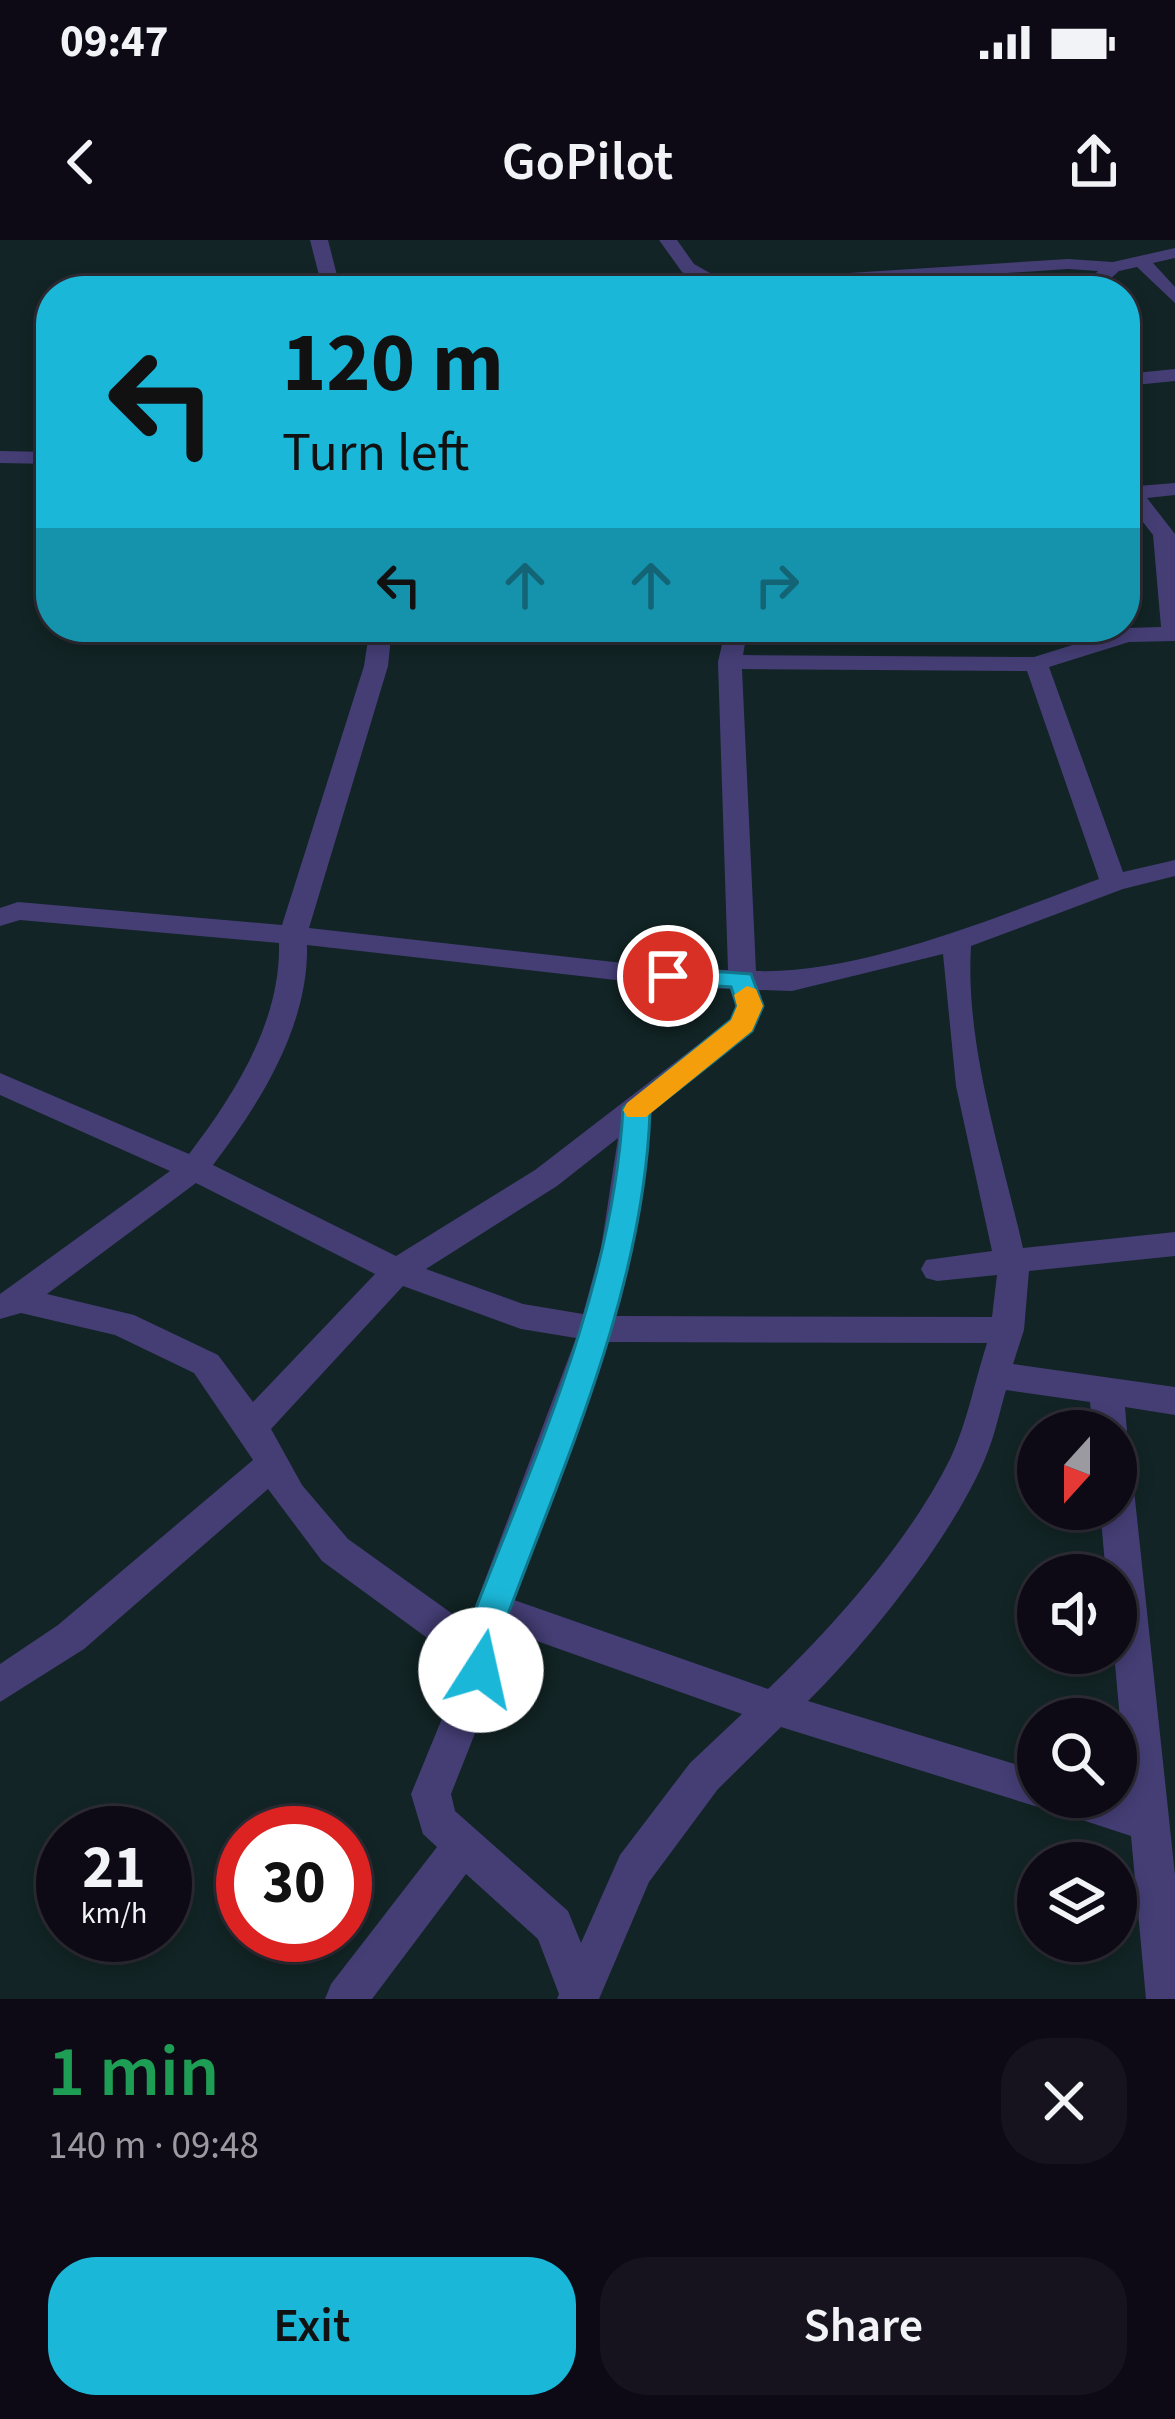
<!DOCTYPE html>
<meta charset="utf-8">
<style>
body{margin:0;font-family:"Source Sans 3",sans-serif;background:#16131e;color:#f1f3f6;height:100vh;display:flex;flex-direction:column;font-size:45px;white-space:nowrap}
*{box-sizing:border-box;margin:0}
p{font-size:39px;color:#9a9aa0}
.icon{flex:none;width:66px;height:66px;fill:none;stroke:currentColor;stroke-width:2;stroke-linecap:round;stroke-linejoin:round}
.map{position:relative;height:1759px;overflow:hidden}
.panel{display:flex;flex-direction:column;background:#0d0a15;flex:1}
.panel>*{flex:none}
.banner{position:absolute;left:36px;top:36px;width:1104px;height:366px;border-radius:48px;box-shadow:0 6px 18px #0003,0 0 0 3px #2d2b34;background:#1bb7d8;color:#111;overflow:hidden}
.needle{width:78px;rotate:201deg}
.controls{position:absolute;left:1017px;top:1170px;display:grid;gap:24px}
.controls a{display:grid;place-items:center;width:120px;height:120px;border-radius:50%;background:#0d0a15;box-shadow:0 6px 18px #0003,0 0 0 3px #2d2b34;font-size:60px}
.speed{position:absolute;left:36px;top:1566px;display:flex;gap:24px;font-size:60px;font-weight:700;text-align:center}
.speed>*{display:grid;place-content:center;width:156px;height:156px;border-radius:50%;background:#0d0a15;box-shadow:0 6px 18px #0003,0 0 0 3px #2d2b34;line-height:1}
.speed small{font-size:30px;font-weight:400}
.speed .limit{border:18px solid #d22;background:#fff;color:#111}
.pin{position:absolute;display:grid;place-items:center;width:102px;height:102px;color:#fff;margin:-51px;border:6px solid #fff;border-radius:50%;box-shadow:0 3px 12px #0007}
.me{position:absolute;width:132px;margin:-66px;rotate:10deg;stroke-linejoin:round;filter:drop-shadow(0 0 9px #0008)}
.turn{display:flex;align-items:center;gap:42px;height:252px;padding:0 48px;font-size:54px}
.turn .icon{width:156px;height:156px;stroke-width:2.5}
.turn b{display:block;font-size:84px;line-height:102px}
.lanes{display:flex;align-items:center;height:114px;padding:0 48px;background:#0003;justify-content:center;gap:60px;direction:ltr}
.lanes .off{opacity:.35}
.round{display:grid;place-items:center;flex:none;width:126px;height:126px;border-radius:48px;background:#16131e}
.headline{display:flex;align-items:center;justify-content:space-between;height:204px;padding:0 48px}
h1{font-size:72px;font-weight:600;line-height:90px;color:#1e9e55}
.action{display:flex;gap:24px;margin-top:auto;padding:24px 48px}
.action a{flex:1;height:138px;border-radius:48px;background:#1bb7d8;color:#111;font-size:48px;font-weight:600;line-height:138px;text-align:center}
.action a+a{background:#16131e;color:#f1f3f6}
.status{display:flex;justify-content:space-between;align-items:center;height:84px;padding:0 60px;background:#0d0a15;direction:ltr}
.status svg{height:33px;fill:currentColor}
header{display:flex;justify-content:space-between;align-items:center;height:156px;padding:0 48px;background:#0d0a15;font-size:54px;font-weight:600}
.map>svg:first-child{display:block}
.green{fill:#122425;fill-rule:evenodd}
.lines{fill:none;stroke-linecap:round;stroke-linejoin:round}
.minor{fill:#443e75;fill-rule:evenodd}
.route{fill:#1bb7d8;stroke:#12778c;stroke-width:3}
.slow{fill:#f59e0b}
</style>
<div class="status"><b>09:47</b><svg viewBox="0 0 49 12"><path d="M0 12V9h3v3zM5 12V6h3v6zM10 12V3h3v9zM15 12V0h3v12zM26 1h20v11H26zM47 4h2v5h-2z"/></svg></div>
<header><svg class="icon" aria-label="back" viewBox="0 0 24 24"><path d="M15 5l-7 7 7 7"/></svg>GoPilot<svg class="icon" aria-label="share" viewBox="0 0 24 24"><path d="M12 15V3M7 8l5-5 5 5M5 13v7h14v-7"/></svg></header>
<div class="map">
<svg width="1175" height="1759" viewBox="0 0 1175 1759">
<rect width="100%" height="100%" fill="#110e1c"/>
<path class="green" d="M0 0H1175V1759H0ZM51 51H1125V387H51ZM1038 1191H1116V1269H1038ZM1038 1335H1116V1413H1038ZM1038 1479H1116V1557H1038ZM63 1593H165V1695H63ZM243 1593H345V1695H243ZM1038 1623H1116V1701H1038Z"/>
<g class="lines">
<path class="minor" d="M310 0H328L341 51H323Z
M659 0H677L694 24 724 41 1068 19 1113 22 1175 8V18L1153 23 1175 47V63L1137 27 1119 31 1097 51H1077L1098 31 1068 29 730 51H636L645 46 700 42 682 32Z
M1175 129V141L1125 146V134Z
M0 211 51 212V224L0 223Z
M1175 243V255L1147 258 1175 294V401L1129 402 1049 427 1123 632 1175 620V636L1123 649 971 706C965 806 1001 911 1023 1008L1175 992V1016L1029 1031 1024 1090 1013 1124 1175 1147V1175L1125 1167 1127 1191 1116 1203V1191H1093L1090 1162 1006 1150C999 1174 994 1199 984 1221 951 1298 868 1402 808 1461L1038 1531V1557H1127L1114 1413 1116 1335H1106L1100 1269H1116V1235L1128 1240 1134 1250 1175 1635V1759H1146L1131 1596 1052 1570 1049 1563 1038 1567 781 1487 718 1549 649 1642 599 1759H557L559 1754 538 1699 466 1634 372 1759H325L331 1744 437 1607 423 1594 411 1554 462 1430 460 1422 322 1321 268 1249 84 1409 0 1462V1424L58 1385 253 1220 194 1133 115 1095 21 1073 0 1079V1054L170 931 0 855V833L189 914C235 854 281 781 279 703L20 680 0 686V668L18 662 282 685 364 426 370 387H392L388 426 309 688 668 728 728 730 718 422 726 387H748L743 415 1034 417 1127 388 1161 387 1153 295 1125 259V247ZM742 429 1027 431 1099 639C1002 675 859 735 756 731ZM307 705 668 746 731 749 736 766 730 780 535 930 396 1016 213 925C260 864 309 785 307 705ZM943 714 956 846 992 1011 926 1020 921 1029 926 1038 937 1041 997 1035 992 1077 616 1076 645 938 651 872 752 792 764 766 759 750 792 751ZM618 898 601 1008 583 1074 523 1064 426 1029 557 946ZM196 943 375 1034 253 1162 218 1115 134 1075 47 1054ZM403 1046 521 1089 576 1098 468 1385 348 1299 302 1245 271 1189ZM608 1102 987 1103C975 1140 967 1183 951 1217 911 1299 834 1386 768 1449L514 1360ZM503 1389 742 1474 690 1523 620 1615 581 1703 568 1671 455 1571 451 1554 500 1430 495 1412Z"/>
</g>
<path class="route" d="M668 728 751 734 763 766 752 791 650 872C643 1059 557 1238 494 1412L498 1430 493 1441 481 1446 469 1441 459 1412C525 1237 613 1057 623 868L731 780 737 766 731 747 659 742 655 736Z"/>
<path class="slow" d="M747 746 756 749 763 766 752 791 646 877H627L623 870 627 863 731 780 737 766 734 755Z"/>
</svg>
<div class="controls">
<a><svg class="needle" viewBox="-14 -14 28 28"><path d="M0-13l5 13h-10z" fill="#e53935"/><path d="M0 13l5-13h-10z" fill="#9a9aa0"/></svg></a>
<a><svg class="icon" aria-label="sound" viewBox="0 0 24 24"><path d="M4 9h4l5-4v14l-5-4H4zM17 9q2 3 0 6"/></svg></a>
<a><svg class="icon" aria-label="search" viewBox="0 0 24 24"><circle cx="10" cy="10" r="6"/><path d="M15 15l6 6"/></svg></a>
<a><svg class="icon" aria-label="layers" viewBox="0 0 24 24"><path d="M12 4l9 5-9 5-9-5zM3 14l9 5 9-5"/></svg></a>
</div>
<div class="speed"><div>21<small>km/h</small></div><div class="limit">30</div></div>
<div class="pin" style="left:668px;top:736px;background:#d93025"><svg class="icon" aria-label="arrive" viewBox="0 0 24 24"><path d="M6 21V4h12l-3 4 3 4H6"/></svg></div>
<svg class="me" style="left:481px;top:1430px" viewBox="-20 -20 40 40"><circle r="19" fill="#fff"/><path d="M0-13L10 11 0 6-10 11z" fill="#1bb7d8"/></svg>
<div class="banner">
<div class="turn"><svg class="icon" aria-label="left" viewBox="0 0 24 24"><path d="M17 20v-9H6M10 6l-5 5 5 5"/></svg><div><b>120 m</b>Turn left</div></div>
<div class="lanes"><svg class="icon" aria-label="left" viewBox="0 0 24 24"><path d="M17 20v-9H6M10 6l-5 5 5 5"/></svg><svg class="icon off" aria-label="ahead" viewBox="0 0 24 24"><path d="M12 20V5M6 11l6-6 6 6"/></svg><svg class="icon off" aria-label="ahead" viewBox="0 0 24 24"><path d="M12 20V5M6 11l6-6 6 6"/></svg><svg class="icon off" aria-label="right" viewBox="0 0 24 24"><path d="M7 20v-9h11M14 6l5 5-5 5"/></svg></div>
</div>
</div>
<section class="panel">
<div class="headline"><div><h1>1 min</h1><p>140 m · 09:48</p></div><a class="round"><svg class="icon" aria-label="close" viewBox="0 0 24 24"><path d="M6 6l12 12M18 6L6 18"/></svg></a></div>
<div class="action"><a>Exit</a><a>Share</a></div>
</section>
